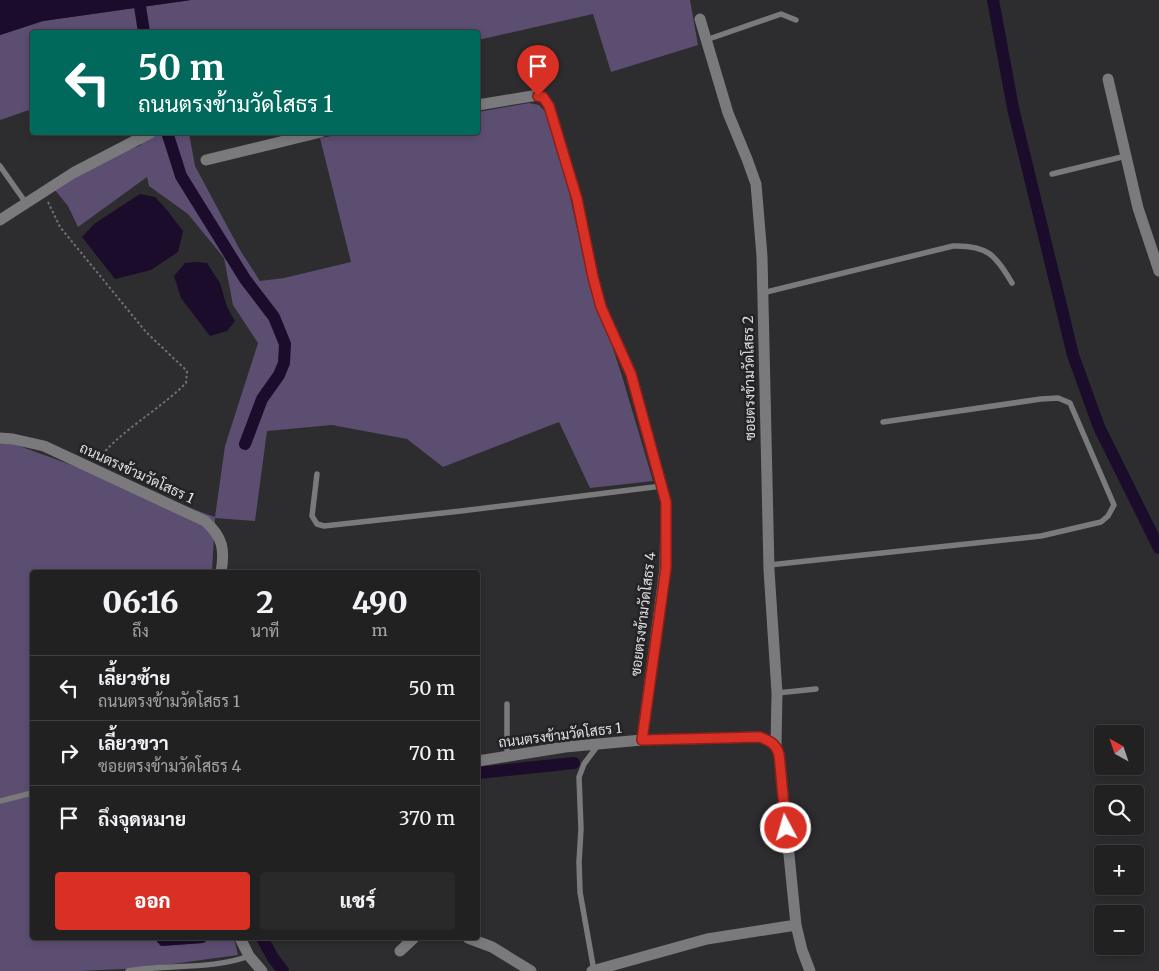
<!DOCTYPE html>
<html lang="th">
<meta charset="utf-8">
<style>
body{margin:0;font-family:Merriweather,Sarabun,serif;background:#2a292a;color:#f1f3f6;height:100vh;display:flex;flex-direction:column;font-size:19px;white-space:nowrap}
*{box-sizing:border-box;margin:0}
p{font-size:16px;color:#a2a3a5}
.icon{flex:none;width:28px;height:28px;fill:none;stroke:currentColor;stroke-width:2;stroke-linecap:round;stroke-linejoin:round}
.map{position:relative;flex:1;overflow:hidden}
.details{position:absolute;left:30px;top:570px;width:450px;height:370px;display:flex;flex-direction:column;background:#222122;border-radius:5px;box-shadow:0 2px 8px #0003,0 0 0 1px #3f3e40}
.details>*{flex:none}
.hud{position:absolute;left:30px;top:30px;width:450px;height:105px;border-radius:5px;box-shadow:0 2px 8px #0003,0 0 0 1px #3f3e40;background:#00695c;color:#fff;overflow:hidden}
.needle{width:32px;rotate:320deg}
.controls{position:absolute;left:1094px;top:725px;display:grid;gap:10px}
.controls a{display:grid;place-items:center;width:50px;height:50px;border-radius:5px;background:#222122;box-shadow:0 2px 8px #0003,0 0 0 1px #3f3e40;font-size:25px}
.pin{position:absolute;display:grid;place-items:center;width:42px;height:42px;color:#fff;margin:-51px -21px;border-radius:50% 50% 50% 0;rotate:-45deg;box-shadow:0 0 5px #0007}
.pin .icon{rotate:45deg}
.me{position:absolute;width:55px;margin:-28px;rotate:354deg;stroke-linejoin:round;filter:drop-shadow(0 0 4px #0008)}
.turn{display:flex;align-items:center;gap:18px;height:105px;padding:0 25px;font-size:22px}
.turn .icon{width:65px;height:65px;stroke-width:2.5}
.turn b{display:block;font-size:35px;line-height:42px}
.eta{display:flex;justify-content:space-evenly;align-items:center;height:85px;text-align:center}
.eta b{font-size:30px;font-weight:800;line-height:35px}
.cta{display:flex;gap:10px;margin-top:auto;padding:10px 25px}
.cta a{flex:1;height:58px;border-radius:5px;background:#d93025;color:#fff;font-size:20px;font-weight:800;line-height:58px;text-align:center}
.cta a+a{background:#2a292a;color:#f1f3f6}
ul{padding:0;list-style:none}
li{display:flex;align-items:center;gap:15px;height:65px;padding:0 25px;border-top:1px solid #3f3e40}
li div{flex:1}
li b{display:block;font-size:19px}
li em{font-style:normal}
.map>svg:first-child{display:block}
.green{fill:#5c4e71}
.water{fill:#1b0c2c}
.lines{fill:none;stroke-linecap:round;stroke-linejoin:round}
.canal{stroke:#1b0c2c;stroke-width:12}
.path{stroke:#717072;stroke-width:2;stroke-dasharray:2.5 2.5;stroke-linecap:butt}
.service{stroke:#7a797c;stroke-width:5.5}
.minor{stroke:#7a797c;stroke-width:11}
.route-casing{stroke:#8d1f18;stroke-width:12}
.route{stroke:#d93025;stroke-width:9}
.labels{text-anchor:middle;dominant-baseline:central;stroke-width:5;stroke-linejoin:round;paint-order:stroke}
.street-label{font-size:14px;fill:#e0dfe1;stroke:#232224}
</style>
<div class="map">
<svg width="1159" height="971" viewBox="0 0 1159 971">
<rect width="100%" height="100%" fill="#2d2c2e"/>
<path class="green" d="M191 0H690L698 45 611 72 593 14 478 40V32H32V109L0 120V35L43 21Z
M529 103 539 105 553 120 584 260 622 376 653 481 590 488 559 422 443 467 407 439 332 425 267 431 255 521 215 518 212 572H32V938H154L161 946 203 943 211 938H234L238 955 143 968 80 971H0V439L215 517 225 446 258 343 233 305 224 258 188 214 149 186 147 177 78 227 68 206 54 189 123 152 141 145 139 133H189L195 166 240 250 260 281 284 278 351 262 320 138 355 132H478V112Z"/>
<path class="water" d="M0 0H191L43 21 0 35Z
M140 194 155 197 167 210 183 231 178 252 151 270 115 279 82 237 94 224Z
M198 262 207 263 220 283 227 307 235 321 227 331 210 336 181 298 174 276 185 263Z
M154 938H211L203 943 161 946Z"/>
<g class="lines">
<path class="canal" d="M139 0 144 32
M993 0 1013 108 1073 355 1099 427 1159 548
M167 132 181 176 245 279 274 317 285 344 284 363 279 375 262 399 245 444
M478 773 574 763
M262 938 273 958 283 971"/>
<path class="path" d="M48 202 60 227 146 332 187 371 186 383C159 410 123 429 99 458"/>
<path class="service" d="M706 40 781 14 796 20
M0 166 26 203
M1052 174 1126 156
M762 293 953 246C987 245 996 255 1012 283
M317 474 312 516 317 524 324 526 461 511 662 486
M769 565 1041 536 1101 522 1108 516 1114 505 1070 403 1058 398 1041 399 883 422
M777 693 816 689
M507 756V704
M0 801 32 793
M128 971C166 964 213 970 249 956
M594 971 580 892 579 862 581 829 579 777 584 764 598 745"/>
<path class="minor" d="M700 19 728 113 747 159 756 184 762 256 769 570 777 693 776 746
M1108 79 1138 208 1159 271
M478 105 538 95 543 97 549 106 577 199 593 277 601 307 631 374 666 502 665 569 642 740
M206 160 321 132
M0 220 73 173 150 133
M0 438 13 439 44 446 205 521C223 537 225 550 221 572
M478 761 565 747 642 740 760 737C770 741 776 744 779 754L796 925 802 950 810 971
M240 938 249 956 262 971
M468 938 492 947 531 971
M400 951 414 938
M592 971 707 939 796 925"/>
</g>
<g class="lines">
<g class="route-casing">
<path id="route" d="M538 96 543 97 549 106 577 199 593 277 601 307 631 374 666 502V568L642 740 760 737C770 741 776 744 779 754L786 828"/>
</g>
<use href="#route" class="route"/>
</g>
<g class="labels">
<g class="street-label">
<text transform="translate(749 378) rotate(-91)">ซอยตรงข้ามวัดโสธร 2</text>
<text transform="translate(137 473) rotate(25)">ถนนตรงข้ามวัดโสธร 1</text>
<text transform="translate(643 614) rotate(-83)">ซอยตรงข้ามวัดโสธร 4</text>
<text transform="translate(560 735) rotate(-7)">ถนนตรงข้ามวัดโสธร 1</text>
</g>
</g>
</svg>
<div class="controls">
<a><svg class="needle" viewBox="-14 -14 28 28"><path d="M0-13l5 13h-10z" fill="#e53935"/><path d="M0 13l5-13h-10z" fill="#a2a3a5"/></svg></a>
<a><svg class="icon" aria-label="search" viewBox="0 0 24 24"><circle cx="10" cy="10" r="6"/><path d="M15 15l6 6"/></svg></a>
<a>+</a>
<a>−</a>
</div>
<div class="pin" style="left:538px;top:96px;background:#d93025"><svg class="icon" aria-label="arrive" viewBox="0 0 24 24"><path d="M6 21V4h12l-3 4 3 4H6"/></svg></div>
<svg class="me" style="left:786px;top:828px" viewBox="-20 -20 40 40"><circle r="17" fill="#d93025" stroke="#fff" stroke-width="3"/><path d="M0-11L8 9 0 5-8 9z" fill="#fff"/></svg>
<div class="hud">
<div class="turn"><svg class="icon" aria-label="left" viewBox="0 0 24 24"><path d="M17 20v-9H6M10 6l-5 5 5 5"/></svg><div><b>50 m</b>ถนนตรงข้ามวัดโสธร 1</div></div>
</div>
<section class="details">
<div class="eta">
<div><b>06:16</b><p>ถึง</p></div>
<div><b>2</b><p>นาที</p></div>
<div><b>490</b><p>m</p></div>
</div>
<ul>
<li><svg class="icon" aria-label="left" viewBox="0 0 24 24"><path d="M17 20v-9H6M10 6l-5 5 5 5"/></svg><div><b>เลี้ยวซ้าย</b><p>ถนนตรงข้ามวัดโสธร 1</p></div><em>50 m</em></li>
<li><svg class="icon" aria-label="right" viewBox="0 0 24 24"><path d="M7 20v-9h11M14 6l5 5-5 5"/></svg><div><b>เลี้ยวขวา</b><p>ซอยตรงข้ามวัดโสธร 4</p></div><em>70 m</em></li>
<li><svg class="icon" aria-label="arrive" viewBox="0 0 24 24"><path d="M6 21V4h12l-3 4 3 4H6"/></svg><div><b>ถึงจุดหมาย</b></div><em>370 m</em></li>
</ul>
<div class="cta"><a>ออก</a><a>แชร์</a></div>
</section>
</div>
